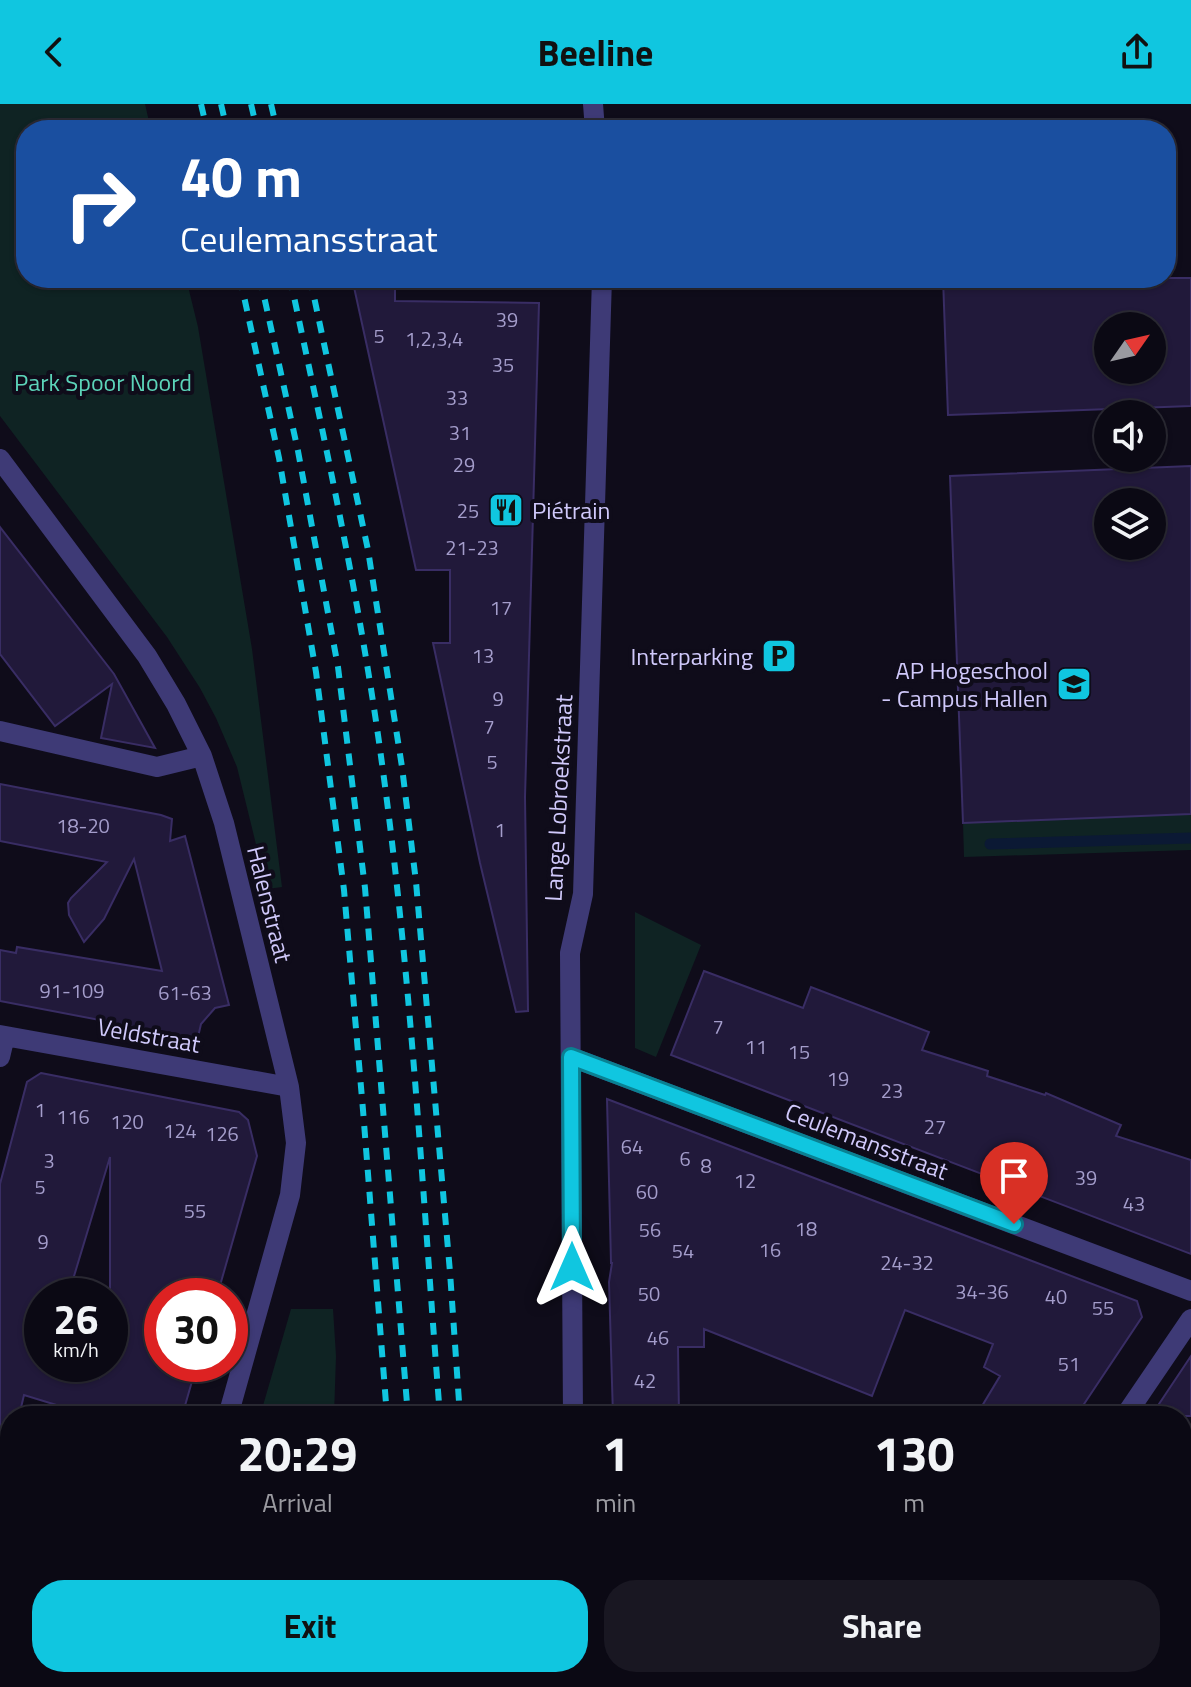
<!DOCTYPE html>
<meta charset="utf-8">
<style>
body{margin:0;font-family:"Titillium Web",sans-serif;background:#191722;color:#f1f3f6;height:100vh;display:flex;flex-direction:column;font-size:30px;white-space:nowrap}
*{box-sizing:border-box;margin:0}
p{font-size:26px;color:#9a9aa0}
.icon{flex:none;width:44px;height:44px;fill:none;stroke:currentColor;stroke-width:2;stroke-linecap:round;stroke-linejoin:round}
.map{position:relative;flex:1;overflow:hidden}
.drawer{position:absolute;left:0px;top:1302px;width:1192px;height:282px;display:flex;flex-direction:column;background:#0b0914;border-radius:32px 32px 0 0;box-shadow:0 2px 6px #0004,0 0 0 2px #2b2a34}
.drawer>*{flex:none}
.hud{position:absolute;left:16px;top:16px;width:1160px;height:168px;border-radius:32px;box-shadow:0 2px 6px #0004,0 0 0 2px #2b2a34;background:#1a4fa0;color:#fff;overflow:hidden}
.needle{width:52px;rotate:56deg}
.fabs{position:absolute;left:1094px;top:208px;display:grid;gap:16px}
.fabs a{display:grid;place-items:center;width:72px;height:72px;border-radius:50%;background:#0b0914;box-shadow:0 2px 6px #0004,0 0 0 2px #2b2a34;font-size:40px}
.speed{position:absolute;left:24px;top:1174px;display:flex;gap:16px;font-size:40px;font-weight:700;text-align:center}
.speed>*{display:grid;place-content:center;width:104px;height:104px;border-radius:50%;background:#0b0914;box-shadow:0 2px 6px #0004,0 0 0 2px #2b2a34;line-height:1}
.speed small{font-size:20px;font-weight:400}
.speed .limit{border:12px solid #d22;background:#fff;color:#111}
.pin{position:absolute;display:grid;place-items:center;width:68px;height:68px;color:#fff;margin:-82px -34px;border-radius:50% 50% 50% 0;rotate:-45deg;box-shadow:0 0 8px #0007}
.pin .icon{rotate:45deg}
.me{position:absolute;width:88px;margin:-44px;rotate:0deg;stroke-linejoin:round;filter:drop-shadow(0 0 6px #0008)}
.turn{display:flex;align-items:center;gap:28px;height:168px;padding:0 32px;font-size:36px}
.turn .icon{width:104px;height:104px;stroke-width:2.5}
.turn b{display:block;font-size:56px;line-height:68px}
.eta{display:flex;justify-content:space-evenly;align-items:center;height:136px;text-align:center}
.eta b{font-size:48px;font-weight:700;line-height:56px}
.button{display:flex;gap:16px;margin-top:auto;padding:16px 32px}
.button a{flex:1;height:92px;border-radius:32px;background:#10c6e0;color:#111;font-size:32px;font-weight:700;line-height:92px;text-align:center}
.button a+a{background:#191722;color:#f1f3f6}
header{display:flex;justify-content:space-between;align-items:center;height:104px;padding:0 32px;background:#10c6e0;color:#111;font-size:36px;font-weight:700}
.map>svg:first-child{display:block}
.green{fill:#0f2323}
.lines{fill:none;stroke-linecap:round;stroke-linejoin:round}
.stream{stroke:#0b1934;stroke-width:11}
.building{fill:#21193a;stroke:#392d64;stroke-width:2;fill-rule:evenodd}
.minor{stroke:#3e3a76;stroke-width:20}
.rail{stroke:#10c6e0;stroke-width:6;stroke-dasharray:12 10;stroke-linecap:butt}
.route-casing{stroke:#0a8192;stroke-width:20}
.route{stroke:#10c6e0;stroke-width:14}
.labels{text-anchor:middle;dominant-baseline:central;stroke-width:8;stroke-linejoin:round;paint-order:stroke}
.number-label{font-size:20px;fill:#a49dcb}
.park-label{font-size:24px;fill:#5cd4b9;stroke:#0f0c1a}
.poi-label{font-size:24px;fill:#d0c9fb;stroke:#0f0c1a;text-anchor:end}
.street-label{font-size:24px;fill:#d0c9fb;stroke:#0f0c1a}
</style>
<header><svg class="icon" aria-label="back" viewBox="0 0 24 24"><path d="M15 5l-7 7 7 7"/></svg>Beeline<svg class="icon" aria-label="share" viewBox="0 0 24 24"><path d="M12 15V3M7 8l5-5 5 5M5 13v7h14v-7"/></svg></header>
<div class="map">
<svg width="1191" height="1583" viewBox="0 0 1191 1583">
<rect width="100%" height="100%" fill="#0f0c1a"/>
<path class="green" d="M0 0H145L151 26H26V174H186L198 223 252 545 282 783 267 785 237 663 216 614 200 584 167 533 0 312Z
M1191 710V746L964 753 963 719Z
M635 808 701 841 656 953 635 944Z
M291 1205H333L336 1252 334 1312H260Z
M184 1574H345L343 1583H182Z"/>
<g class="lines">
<path class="stream" d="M990 740 1191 734"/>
</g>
<path class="building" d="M352 174H395V197L539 199 525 693 528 907 516 908 480 759 433 539H450V466H416Z
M943 174H1191V302L948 311ZM1108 222H1152V266H1108Z
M1191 362V710L963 719 950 372ZM1108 398H1152V442H1108Z
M0 423 114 570 155 644 101 634 112 580 55 622 0 550Z
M0 680 161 711 172 715 170 737 185 732 229 901 215 904 201 920 198 933H195L194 934 0 897V846L16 849 17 843 162 867 134 755 104 815 84 838 69 811 68 799 71 794 107 758 0 737Z
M704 867 803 904 811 883 929 928 922 946 988 967 987 972 1045 991 1046 989 1121 1021 1116 1032 1191 1056V1150L671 951Z
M41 969 239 1008 248 1016 257 1052 217 1192H162V1260H197L182 1312H75L76 1307 24 1291 19 1312H10V1347L0 1346V1080L27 978ZM110 1053V1260H103L99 1274 42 1260V1192H68Z
M607 995 1137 1197 1142 1213 1076 1312H976L1000 1272 984 1263 993 1240 905 1206 872 1292 704 1225V1243H678L679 1312H613L609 1178 612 1159H611Z
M1191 1252V1312H1151Z"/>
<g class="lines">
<path class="minor" d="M593 0 595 26
M574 174 603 175
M0 355 147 552 176 600 202 652 224 719 289 983 296 1039 290 1091 228 1312
M0 627 157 663 202 652
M0 931 289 983
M0 953 5 932
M571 953 1191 1187
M573 1312 570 849 583 790 602 174
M1125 1312 1191 1215
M591 1574 592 1583
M148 1583 151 1574
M941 1583 947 1574"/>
<path class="rail" d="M201 0 207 26
M221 0 227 26
M251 0 257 26
M271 0 277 26
M240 174 279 354 316 568 344 786 363 1006 387 1312
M260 174 298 347 338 563 365 784 408 1312
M290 174C325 338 361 501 383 667 412 881 423 1097 440 1312
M310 174 368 446 402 663 416 778 450 1168 460 1312
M407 1574V1583
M428 1574 429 1583
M460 1574 461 1583
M479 1574 480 1583"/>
</g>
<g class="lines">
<g class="route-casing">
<path id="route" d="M572 1163 571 953 1014 1120"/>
</g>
<use href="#route" class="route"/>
</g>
<defs>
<g id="restaurant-square" transform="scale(1.8)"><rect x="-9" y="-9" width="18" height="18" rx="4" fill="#10c6e0" stroke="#0f0c1a"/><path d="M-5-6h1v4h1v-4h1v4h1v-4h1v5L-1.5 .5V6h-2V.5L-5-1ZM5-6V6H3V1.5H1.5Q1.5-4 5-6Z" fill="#111"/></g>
<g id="parking-square" transform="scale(1.8)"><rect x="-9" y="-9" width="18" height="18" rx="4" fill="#10c6e0" stroke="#0f0c1a"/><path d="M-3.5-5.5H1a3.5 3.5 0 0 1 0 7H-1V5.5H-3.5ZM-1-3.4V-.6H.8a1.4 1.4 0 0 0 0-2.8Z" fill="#111"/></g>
<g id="university-square" transform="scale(1.8)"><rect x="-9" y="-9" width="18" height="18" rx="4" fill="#10c6e0" stroke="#0f0c1a"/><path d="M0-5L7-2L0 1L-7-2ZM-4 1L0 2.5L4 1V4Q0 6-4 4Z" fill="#111"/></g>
</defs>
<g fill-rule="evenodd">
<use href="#restaurant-square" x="506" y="406"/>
<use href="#parking-square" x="779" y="552"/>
<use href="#university-square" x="1074" y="580"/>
</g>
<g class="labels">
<g class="number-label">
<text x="507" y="215">39</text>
<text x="379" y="231">5</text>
<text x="434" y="234">1,2,3,4</text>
<text x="503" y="260">35</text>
<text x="457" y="293">33</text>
<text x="460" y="328">31</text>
<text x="464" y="360">29</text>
<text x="468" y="406">25</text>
<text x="472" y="443">21-23</text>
<text x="501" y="503">17</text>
<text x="483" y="551">13</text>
<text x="498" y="594">9</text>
<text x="489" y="622">7</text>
<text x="492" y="657">5</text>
<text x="83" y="721">18-20</text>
<text x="500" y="725">1</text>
<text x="72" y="886">91-109</text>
<text x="185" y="888">61-63</text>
<text x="718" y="922">7</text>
<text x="756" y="942">11</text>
<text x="799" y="947">15</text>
<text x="838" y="974">19</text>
<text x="892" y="986">23</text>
<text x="40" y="1005">1</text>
<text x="73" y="1012">116</text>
<text x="127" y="1017">120</text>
<text x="935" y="1022">27</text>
<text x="180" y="1026">124</text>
<text x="222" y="1029">126</text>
<text x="632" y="1042">64</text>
<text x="685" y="1054">6</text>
<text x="49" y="1056">3</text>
<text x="706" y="1061">8</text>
<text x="1086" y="1073">39</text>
<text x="745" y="1076">12</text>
<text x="40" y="1082">5</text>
<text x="647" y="1087">60</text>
<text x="1134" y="1099">43</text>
<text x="195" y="1106">55</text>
<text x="806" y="1124">18</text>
<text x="650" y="1125">56</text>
<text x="43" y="1137">9</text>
<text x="770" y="1145">16</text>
<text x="683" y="1146">54</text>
<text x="907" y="1158">24-32</text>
<text x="982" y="1187">34-36</text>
<text x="649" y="1189">50</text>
<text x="1056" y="1192">40</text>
<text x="1103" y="1203">55</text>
<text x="658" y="1233">46</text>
<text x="1069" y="1259">51</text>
<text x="645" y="1276">42</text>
</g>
<g class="park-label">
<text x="103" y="278">Park Spoor Noord</text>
</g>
<g class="poi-label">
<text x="532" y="406" text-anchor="start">Piétrain</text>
<text x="753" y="552">Interparking</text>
<text x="1048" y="566">AP Hogeschool<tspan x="1048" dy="28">- Campus Hallen</tspan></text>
</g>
<g class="street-label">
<text transform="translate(558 694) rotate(-87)">Lange Lobroekstraat</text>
<text transform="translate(270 800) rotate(76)">Halenstraat</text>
<text transform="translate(149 931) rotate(10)">Veldstraat</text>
<text transform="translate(867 1037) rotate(21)">Ceulemansstraat</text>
</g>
</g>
</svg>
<div class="fabs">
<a><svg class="needle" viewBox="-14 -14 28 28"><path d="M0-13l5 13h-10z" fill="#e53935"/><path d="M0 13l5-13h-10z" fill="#9a9aa0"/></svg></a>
<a><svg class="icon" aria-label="sound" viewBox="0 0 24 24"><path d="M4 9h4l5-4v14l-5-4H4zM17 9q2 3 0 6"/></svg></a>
<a><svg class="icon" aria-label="layers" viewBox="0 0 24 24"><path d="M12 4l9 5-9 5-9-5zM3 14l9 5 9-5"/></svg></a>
</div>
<div class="speed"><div>26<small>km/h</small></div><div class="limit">30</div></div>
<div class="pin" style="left:1014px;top:1120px;background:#d93025"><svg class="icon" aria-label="arrive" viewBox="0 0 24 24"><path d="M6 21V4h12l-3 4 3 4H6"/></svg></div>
<svg class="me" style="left:572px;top:1163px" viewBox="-20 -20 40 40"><path d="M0-17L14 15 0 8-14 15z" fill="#10c6e0" stroke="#fff" stroke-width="4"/></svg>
<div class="hud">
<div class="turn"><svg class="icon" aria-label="right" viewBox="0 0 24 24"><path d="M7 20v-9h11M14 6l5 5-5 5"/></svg><div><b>40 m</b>Ceulemansstraat</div></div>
</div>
<section class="drawer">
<div class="eta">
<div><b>20:29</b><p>Arrival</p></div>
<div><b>1</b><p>min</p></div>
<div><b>130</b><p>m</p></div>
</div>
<div class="button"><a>Exit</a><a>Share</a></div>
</section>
</div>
